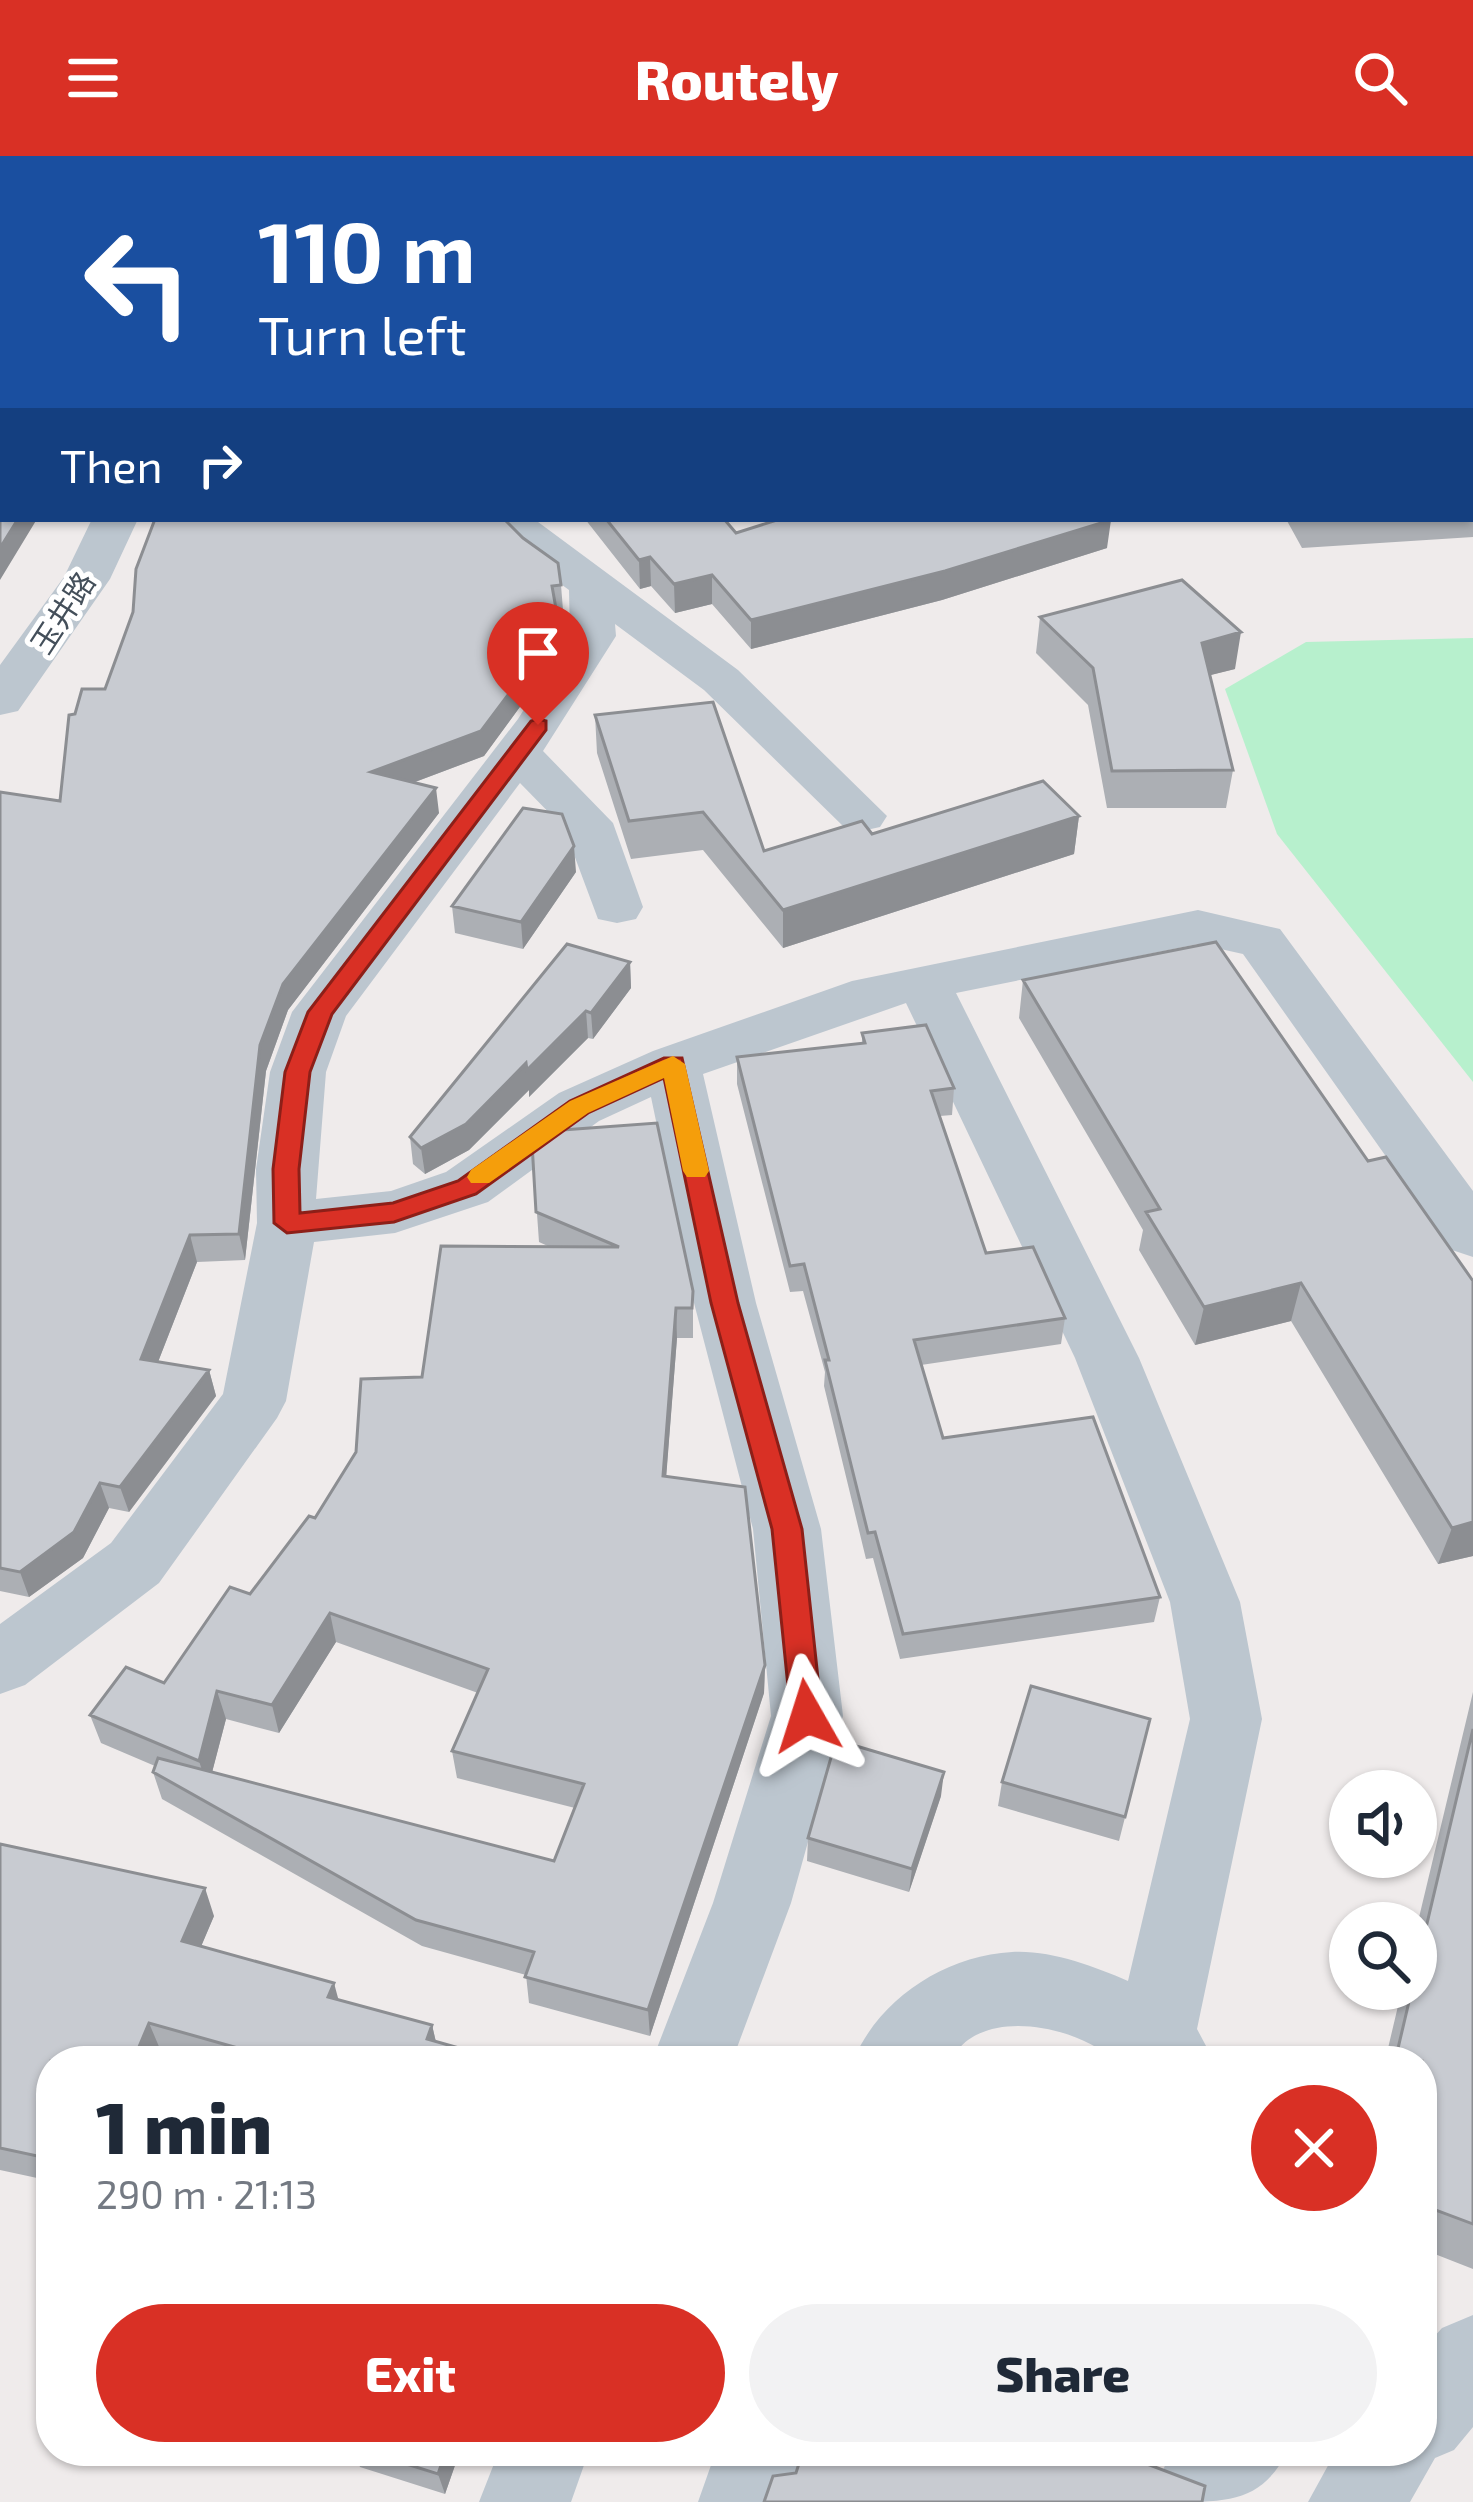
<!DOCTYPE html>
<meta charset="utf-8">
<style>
body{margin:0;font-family:"Exo 2","Noto Sans SC",sans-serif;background:#f2f2f3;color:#1f2937;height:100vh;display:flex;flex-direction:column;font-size:45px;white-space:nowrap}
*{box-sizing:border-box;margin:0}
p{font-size:39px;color:#747a83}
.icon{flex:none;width:66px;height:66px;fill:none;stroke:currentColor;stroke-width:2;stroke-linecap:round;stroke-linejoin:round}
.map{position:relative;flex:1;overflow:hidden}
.sheet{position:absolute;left:36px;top:1890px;width:1401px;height:420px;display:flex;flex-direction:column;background:#fff;border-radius:48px;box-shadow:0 3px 9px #0004}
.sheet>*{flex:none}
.hud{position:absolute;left:0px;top:0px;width:1473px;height:366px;box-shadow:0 3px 9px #0004;background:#1a4fa0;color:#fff;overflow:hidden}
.tools{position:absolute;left:1329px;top:1614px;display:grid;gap:24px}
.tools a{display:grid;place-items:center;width:108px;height:108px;border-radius:50%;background:#fff;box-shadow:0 3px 9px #0004;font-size:60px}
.pin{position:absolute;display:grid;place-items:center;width:102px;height:102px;color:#fff;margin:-123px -51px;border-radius:50% 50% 50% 0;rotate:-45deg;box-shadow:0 0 12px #0007}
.pin .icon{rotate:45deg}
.me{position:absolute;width:132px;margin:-66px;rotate:354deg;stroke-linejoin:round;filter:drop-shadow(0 0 9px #0008)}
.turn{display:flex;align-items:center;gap:42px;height:252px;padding:0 60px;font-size:54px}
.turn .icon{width:156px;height:156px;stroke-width:2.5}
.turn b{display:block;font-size:84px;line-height:102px}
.then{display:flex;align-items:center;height:114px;padding:0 60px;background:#0003;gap:24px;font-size:45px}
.round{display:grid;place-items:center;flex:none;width:126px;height:126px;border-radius:63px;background:#f2f2f3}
.overview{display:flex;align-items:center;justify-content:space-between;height:204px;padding:0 60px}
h1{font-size:72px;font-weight:800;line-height:90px}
.action{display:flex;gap:24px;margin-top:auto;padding:24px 60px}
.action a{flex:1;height:138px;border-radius:72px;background:#d93025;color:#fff;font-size:48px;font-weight:800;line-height:138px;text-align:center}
.action a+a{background:#f2f2f3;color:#1f2937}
header{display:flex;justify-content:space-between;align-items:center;height:156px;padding:0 60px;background:#d93025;color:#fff;font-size:54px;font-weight:800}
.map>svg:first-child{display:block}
.green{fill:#b7f0cd}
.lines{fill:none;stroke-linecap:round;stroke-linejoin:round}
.minor{fill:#bcc6cf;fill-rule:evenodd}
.tertiary{fill:#bcc6cf;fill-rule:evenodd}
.wall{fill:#acafb4;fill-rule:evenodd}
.shaded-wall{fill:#8c8e92}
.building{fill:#c8cbd1;stroke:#8c8e92;stroke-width:3}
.route{fill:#d93025;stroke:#8d1f18;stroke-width:3}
.slow{fill:#f59e0b}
.labels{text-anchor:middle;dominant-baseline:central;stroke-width:10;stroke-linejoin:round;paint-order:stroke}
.far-street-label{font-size:30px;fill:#444f5a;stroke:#fff}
</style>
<header><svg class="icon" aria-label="menu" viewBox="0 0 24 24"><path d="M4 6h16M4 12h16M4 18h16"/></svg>Routely<svg class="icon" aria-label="search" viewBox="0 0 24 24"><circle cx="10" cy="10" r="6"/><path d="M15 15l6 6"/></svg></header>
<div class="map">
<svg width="1473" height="2346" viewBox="0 0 1473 2346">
<rect width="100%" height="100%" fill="#efebeb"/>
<path class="green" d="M1473 482V926L1277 678 1225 533 1306 486Z"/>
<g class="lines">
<path class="minor" d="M487 363H534L738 514 887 660 880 671 862 675 844 671 704 534 615 468 616 480 543 595 613 667 643 751 636 763 617 767 598 763 564 672 520 627 346 860 326 916 316 1043 391 1035 446 1016 559 937 653 895 852 825 1198 754 1280 773 1473 1035V1101L1452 1094 1243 798 1198 788 956 837 1139 1202 1240 1446 1262 1563 1197 1873 1214 1905H1115C1083 1875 1008 1855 968 1884 961 1889 954 1898 948 1905H853C879 1843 944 1800 1012 1796 1051 1794 1093 1810 1128 1825L1190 1563 1170 1446 1075 1202 906 847 703 918 756 1147 821 1373 843 1560 791 1747 732 1905H652L713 1747 771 1560 753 1373 694 1147 651 941 599 965 488 1046 395 1077 314 1086 286 1245 277 1262 159 1427 25 1529 0 1538V1468L111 1387 223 1238 257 1067 256 1013 270 916 292 856 518 563 570 480 569 434 528 404Z
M1473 2159V2271L1454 2294 1435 2302 1410 2346H1308L1336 2295H1422V2194L1442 2172Z
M499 2295H589L571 2346H479Z
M716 2295H806L790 2346H698Z
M1171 2295H1288C1261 2346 1230 2346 1168 2346L1159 2324Z"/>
<path class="tertiary" d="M194 0H230V3H194Z
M92 363H138L110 423 18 555 0 559V509L64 421Z"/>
</g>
<path class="wall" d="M714 0H850V3H714Z
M1473 0V166L1470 161V3Z
M1473 167V381L1302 392 1286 363H1470V168Z
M585 363H724L736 377 1107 392 942 444 751 493 712 448 675 457 651 430 640 433Z
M561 429 563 454 556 455 559 489 550 504 518 506 522 548 484 600 415 626 439 657 288 854 266 915 245 1104 197 1106 158 1206 209 1214 216 1240 129 1356 109 1352 83 1402 29 1441 0 1435V636L60 645 75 558 105 533 133 456Z
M1040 461 1235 513 1210 519 1233 614 1226 652H1107L1088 549 1036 497Z
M595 559 764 695 872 678 1079 660 1074 698 783 792 703 694 631 703 597 597Z
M576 716 523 793 455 777 452 750Z
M630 806 631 832 593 883 588 882 529 941V934L469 994 425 1018 413 1008 410 981Z
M1023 824 1368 1005 1473 1125V1400L1438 1408 1291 1165 1195 1189 1139 1094 1143 1074 1019 862Z
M862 877 954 932 952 959 940 960 986 1097 1065 1162 1061 1188 921 1209 943 1282 1160 1441 1154 1466 900 1503 873 1402 866 1403 824 1230 825 1216 803 1135 790 1136 737 928V901L862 887Z
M532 987 693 1135V1182H677L666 1320 765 1509 764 1537 650 1880 529 1847 526 1819 422 1790 162 1643 153 1616 155 1610 101 1587 90 1559 164 1527 250 1438 315 1362 422 1221 550 1091 539 1086ZM336 1486 478 1537 452 1595 457 1622 575 1652 554 1705 212 1616 226 1563 279 1577Z
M1473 1536V2113L1422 2093V1905H1385L1402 1833H1416V1774Z
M1150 1563 1119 1685 998 1650 1002 1626Z
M941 1640 909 1736 807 1705 808 1682Z
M0 1688 214 1760 201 1790 338 1844 432 1869 436 1886 505 1905H202L160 1893 155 1905H51V2025L0 2014Z
M353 2295H460L445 2338 360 2311Z"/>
<path class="shaded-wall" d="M157 0H180L177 3H156Z
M18 363H37L0 424V392Z
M1111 364 1107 392 942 444 751 493V464Z
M650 401 651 430 640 433 639 404Z
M712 419V448L675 457 674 428Z
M558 464 559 489 550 504 548 479Z
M1241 476 1235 513 1195 523 1202 487Z
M520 523 522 548 484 600 375 641 371 616Z
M436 632 439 657 288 854 266 915 245 1104 239 1078 260 889 283 828Z
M1079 660 1074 698 783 792V754Z
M574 690 576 716 523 793 521 766Z
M630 806 631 832 593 883 591 857Z
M586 855 588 882 529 941V934L469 994 425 1018 421 992 526 907Z
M190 1079 197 1106 149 1229 141 1203Z
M1301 1127 1291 1165 1195 1189 1204 1151Z
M676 1152 677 1182 664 1349 663 1320Z
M209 1214 216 1240 129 1356 120 1331Z
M100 1327 109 1352 83 1402 29 1441 20 1416Z
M1473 1366V1400L1438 1408 1452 1372Z
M330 1457 336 1486 279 1577 272 1549Z
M765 1509 764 1537 650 1880 648 1854Z
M217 1535 226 1563 208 1632 199 1605Z
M944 1616 941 1640 909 1736 912 1713Z
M205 1732 214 1760 192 1812 182 1785Z
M334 1827 341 1853 328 1841Z
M149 1867 160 1893 155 1905H133Z
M432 1869 438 1895 427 1883Z
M446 2295H460L445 2338 438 2318Z"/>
<path class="building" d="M0 0H157L156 3H3V363H18L0 392Z
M496 0H584L585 3H497Z
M727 0H824V3H727Z
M955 0H1473V128L1470 123V3H955Z
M1473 167V352L1470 353V168Z
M155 363H504L523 382 558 407 561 429 552 430 558 464 548 479 514 481 520 523 481 575 371 616 436 632 283 828 260 889 239 1078 190 1079 141 1203 209 1214 120 1331 100 1327 74 1376 20 1416 0 1412V636L60 645 69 559 75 558 82 533H105L133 456 136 413Z
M606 363H724L736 377 780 363 1111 364 945 415 751 464 712 419 674 428 650 401 639 404Z
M1182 424 1241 476 1202 487 1233 614 1112 615 1093 512 1040 461Z
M713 546 764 695 862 665 872 678 1043 625 1079 660 783 754 703 656 629 665 595 559Z
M523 652 562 658 574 690 521 766 452 750Z
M1216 786 1368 1005 1386 1001 1473 1125V1366L1452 1372 1301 1127 1204 1151 1146 1056 1160 1053 1023 824Z
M567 788 630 806 591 857 586 855 527 914 526 907 466 968 421 992 410 981Z
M926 869 954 932 931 935 986 1097 1033 1091 1065 1162 914 1184 943 1282 1093 1261 1160 1441 903 1478 875 1376 868 1377 825 1204H829L804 1108 790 1110 737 901 865 887 862 877Z
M657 967 693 1135 692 1152H676L663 1320 745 1331 765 1509 648 1854 525 1821 534 1796 416 1764 153 1616 158 1602 554 1705 584 1628 452 1595 488 1513 330 1457 272 1549 217 1535 199 1605 90 1559 126 1511 164 1527 230 1431 250 1438 309 1360 315 1362 356 1296 361 1223 422 1221 441 1090 619 1091 536 1056 532 987 549 975Z
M1031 1530 1150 1563 1125 1661 1002 1626Z
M1473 1573V2068L1422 2049V1905H1395L1412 1833H1416V1814Z
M836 1584 944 1616 912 1713 808 1682Z
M0 1688 205 1732 182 1785 334 1827 328 1841 432 1869 427 1883 505 1905H284L149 1867 133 1905H51V2003L0 1992Z
M365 2295H446L438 2318Z
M803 2295H1113L1205 2330 1202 2346H764L773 2320 796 2317Z"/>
<path class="route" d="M538 563 546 565V574L332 858 310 916 299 1013 300 1057 393 1047 458 1025 570 945 664 902H682L738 1147 802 1373 822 1560 818 1570 807 1573 796 1570 791 1560 772 1373 711 1147 664 922 588 957 476 1038 394 1066 287 1077 274 1067 273 1013 285 916 308 856 531 565Z"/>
<path class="slow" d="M673 900 685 908 709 1015 705 1021H687L683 1015 664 922 588 957 489 1027H471L467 1021 471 1014 570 945Z"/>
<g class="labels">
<g class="far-street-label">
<text transform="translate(62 456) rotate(-57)">玉井路</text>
</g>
</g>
</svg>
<div class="tools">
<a><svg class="icon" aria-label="sound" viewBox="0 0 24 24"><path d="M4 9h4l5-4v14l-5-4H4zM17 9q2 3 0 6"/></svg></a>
<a><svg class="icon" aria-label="search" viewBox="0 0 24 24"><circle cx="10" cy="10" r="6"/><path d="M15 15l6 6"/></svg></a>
</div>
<div class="pin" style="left:538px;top:569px;background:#d93025"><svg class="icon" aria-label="arrive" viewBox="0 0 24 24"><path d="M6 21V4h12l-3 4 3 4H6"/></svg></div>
<svg class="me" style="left:807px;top:1560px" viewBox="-20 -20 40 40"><path d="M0-17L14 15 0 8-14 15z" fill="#d93025" stroke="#fff" stroke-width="4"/></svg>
<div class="hud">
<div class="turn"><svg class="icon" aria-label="left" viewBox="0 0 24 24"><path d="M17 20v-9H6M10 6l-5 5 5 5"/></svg><div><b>110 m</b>Turn left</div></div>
<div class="then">Then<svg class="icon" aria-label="right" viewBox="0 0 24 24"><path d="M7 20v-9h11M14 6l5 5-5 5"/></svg></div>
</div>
<section class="sheet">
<div class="overview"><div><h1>1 min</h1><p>290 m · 21:13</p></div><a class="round" style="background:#d93025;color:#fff"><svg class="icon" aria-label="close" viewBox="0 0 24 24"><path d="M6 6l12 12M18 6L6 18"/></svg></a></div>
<div class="action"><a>Exit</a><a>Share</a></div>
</section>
</div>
